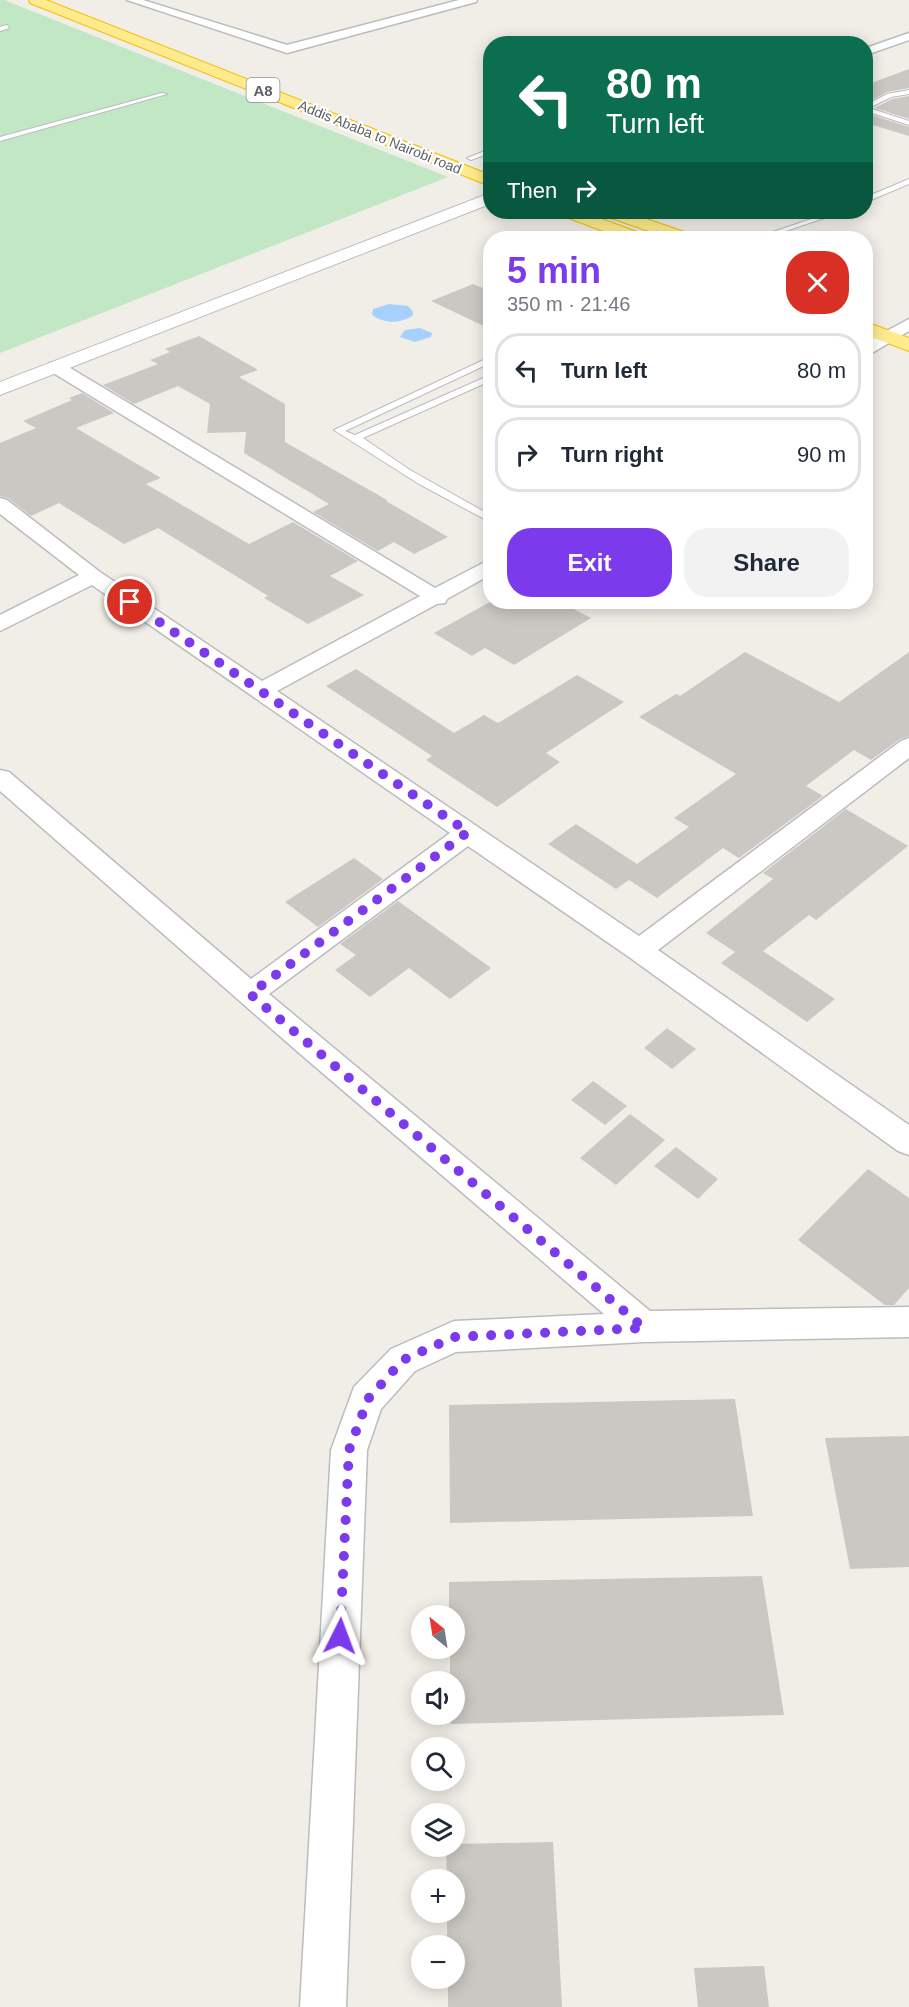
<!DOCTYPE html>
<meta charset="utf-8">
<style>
body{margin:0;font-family:Arial,sans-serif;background:#f2f2f3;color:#1f2937;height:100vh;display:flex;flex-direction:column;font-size:22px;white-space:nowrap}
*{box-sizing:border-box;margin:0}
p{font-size:20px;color:#747a83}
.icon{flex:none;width:33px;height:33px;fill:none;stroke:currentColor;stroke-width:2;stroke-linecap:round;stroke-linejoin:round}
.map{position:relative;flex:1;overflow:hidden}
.panel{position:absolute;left:483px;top:231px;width:390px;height:378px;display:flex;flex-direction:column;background:#fff;border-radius:24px;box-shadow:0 3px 15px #0003}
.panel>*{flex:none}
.banner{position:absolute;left:483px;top:36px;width:390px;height:183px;border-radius:24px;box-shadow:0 3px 15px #0003;background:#0b6e4f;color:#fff;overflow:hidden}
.needle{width:39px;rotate:330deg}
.controls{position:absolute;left:411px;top:1605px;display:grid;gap:12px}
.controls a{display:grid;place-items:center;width:54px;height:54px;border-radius:50%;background:#fff;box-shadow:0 3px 15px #0003;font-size:30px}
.pin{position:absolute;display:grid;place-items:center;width:51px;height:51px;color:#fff;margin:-26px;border:3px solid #fff;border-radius:50%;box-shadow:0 2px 6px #0007}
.me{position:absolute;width:66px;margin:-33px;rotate:3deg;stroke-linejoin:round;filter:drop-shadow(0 0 4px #0008)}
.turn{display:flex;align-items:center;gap:21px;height:126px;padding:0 24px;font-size:27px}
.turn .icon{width:78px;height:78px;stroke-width:2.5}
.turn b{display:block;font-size:42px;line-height:51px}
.then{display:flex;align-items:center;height:57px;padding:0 24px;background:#0003;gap:12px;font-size:22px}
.round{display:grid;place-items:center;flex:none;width:63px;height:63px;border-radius:24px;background:#f2f2f3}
.overview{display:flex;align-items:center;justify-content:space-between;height:102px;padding:0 24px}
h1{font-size:36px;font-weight:700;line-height:45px;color:#7c3aed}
.action{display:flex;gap:12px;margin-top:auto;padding:12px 24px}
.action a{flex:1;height:69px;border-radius:24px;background:#7c3aed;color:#fff;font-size:24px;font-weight:700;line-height:69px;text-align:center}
.action a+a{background:#f2f2f3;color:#1f2937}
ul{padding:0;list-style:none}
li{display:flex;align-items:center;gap:18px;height:75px;margin:0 12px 9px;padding:0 12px;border:3px solid #e0e1e3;border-radius:24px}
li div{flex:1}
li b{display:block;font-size:22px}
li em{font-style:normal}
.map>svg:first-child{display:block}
.green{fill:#c2e7c5}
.water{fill:#a6d1ff}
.building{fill:#cbc8c3}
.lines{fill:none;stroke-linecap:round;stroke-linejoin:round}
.lane-casing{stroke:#babcc1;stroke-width:2}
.street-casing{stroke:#babcc1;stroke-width:3}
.secondary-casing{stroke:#bbbdc3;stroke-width:2}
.highway-casing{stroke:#f5bd00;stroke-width:2}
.lane{fill:#fff;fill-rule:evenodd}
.street{fill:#fff;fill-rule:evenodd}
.secondary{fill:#fff;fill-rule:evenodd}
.highway{fill:#feeb8e;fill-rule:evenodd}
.route{stroke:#7c3aed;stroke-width:10;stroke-dasharray:0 18}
.labels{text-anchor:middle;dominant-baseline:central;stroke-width:4.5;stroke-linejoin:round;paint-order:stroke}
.far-street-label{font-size:14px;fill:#5d6066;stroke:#fff}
.shield{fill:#fff;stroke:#8e9094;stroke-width:1.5}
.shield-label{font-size:15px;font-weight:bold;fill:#5d6066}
</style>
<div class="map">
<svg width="909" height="2007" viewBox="0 0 909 2007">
<rect width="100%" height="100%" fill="#f0eee6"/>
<path class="green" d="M0 0H4L448 177 0 353Z"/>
<path class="water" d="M389 304 408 306 413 312V315C402 324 384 324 372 315L373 309Z
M420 328 432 333 431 337 415 342 400 337 405 330Z"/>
<path class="building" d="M909 69V88L887 92 866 103V85Z
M909 96V119L875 108 892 99Z
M866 113 909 127V136L866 123Z
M473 284 490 291V329L431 301Z
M199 336 258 370 239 377 285 404V442L387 500 386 501 448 537 414 554 394 542 378 551 313 512 329 504 244 453 246 432 207 433 210 404 178 386 134 404 103 385 158 364 150 360 170 352 165 349Z
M82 393 114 413 76 428 161 478 146 484 249 544 293 522 358 561 330 576 364 595 308 624 264 598 268 596 158 528 124 544 59 503 31 516 8 498 0 496V443L36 428 23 421 72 400 69 398Z
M490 602H560L591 618 514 665 485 648 472 656 434 633Z
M745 652 839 702 909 652V736L900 739 871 760 854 750 806 786 823 796 739 858 723 848 657 898 629 880 616 889 548 844 576 824 637 864 689 827 674 818 736 774 639 717 676 694 680 696Z
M356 669 454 733 484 715 498 723 577 675 624 702 546 753 560 762 497 807 426 760 432 756 326 686Z
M846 809 908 846 816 920 809 915 763 951 835 999 807 1022 721 963 735 952 706 933 773 879 763 873Z
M354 858 383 879 318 927 285 902Z
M398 901 491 968 450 999 409 968 370 997 335 970 356 955 340 944Z
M667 1028 696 1049 672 1069 644 1048Z
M593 1081 627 1106 605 1125 571 1100Z
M630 1114 665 1140 616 1185 580 1158Z
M676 1147 718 1179 698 1199 654 1166Z
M868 1169 909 1198V1288L894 1305H885L798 1240Z
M735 1399 753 1516 450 1523 449 1405Z
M909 1436V1567L850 1569 825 1438Z
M762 1576 784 1715 451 1724 450 1714H454V1682H450V1648H454V1616H449V1582Z
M553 1842 562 2007H448V1978H454V1946H447V1912H454V1880H447L446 1846H454V1844Z
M764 1966 769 2007H698L694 1968Z"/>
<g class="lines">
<g class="lane-casing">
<path id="lane" d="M7 25 9 28 0 31V27Z
M909 90V94L891 97 869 108 909 121V125L866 111V105L887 94Z
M162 93 167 94 0 141V137Z
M490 149V153L471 160 467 158Z
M909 179V184L866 202V197Z
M832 212H842L765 238H755Z
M490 357V363L345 431 355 435 490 375V381L363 438 410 470 490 515V522L419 484 334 430Z"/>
</g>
<g class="street-casing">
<path id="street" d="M127 0H143L287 45 459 0H477L476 2 287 53Z
M909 33V40L866 55V48Z
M909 319V331L872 353 866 354V342Z
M56 362 62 363 435 588 483 563 490 561V575L447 599 445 603 437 604 277 691 639 936 901 741 909 738V758L658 950 909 1125V1155L898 1151 629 957 468 846 269 994 650 1311 909 1307V1337L644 1342 456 1352 415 1371 381 1409 367 1450 346 2007H300L331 1450 354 1387 391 1349 454 1321 604 1314 298 1052 0 791V770L9 772 251 979 450 833 92 585 0 631V615L79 575 0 514V498L7 500 100 572 262 681 420 596 50 371 47 367 50 363Z"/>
</g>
<g class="secondary-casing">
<path id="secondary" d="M490 193V204L0 395V382Z"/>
</g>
<g class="highway-casing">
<path id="highway" d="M29 0H46L490 175V186L30 3Z
M560 212H583L637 232 640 236 638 238H622L563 216Z
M602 212H626L690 234 693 238H669L605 216Z
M866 322 909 338V351L866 335Z"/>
</g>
<use href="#lane" class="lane"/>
<use href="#street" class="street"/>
<use href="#secondary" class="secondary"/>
<use href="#highway" class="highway"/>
</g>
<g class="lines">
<path class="route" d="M130 602 468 832 250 994 644 1328 454 1337 403 1360 368 1399 349 1450 340 1636"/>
</g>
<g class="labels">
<g class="far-street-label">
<text transform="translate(380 137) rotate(22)">Addis Ababa to Nairobi road</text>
</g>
<rect class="shield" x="246.5" y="78" width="33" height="24" rx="4.5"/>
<g class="shield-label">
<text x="263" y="90">A8</text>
</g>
</g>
</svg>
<div class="controls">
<a><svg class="needle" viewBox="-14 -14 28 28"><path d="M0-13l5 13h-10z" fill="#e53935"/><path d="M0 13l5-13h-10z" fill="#747a83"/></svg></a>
<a><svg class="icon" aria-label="sound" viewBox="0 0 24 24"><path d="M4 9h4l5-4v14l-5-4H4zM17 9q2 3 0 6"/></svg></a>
<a><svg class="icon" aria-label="search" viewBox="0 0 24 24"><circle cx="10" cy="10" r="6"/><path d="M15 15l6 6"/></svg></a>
<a><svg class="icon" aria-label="layers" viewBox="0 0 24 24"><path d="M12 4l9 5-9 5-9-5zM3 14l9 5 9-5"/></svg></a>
<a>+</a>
<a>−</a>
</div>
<div class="pin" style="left:130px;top:602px;background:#d93025"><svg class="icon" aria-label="arrive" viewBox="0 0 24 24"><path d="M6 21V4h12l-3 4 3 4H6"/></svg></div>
<svg class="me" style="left:340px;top:1636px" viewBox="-20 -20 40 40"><path d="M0-17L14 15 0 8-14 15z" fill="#7c3aed" stroke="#fff" stroke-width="4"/></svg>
<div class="banner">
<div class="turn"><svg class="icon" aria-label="left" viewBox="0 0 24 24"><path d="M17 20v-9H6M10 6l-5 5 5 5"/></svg><div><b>80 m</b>Turn left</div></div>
<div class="then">Then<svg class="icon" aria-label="right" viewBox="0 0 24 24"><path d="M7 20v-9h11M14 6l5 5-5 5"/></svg></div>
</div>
<section class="panel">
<div class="overview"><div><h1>5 min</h1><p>350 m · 21:46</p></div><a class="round" style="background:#d93025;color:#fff"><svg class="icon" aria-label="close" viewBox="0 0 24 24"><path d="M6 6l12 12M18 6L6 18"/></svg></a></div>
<ul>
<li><svg class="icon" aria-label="left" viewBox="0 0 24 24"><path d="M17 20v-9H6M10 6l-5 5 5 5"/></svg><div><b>Turn left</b></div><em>80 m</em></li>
<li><svg class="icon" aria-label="right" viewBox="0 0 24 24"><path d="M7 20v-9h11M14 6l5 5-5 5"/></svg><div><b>Turn right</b></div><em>90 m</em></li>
</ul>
<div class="action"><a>Exit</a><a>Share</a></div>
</section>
</div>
